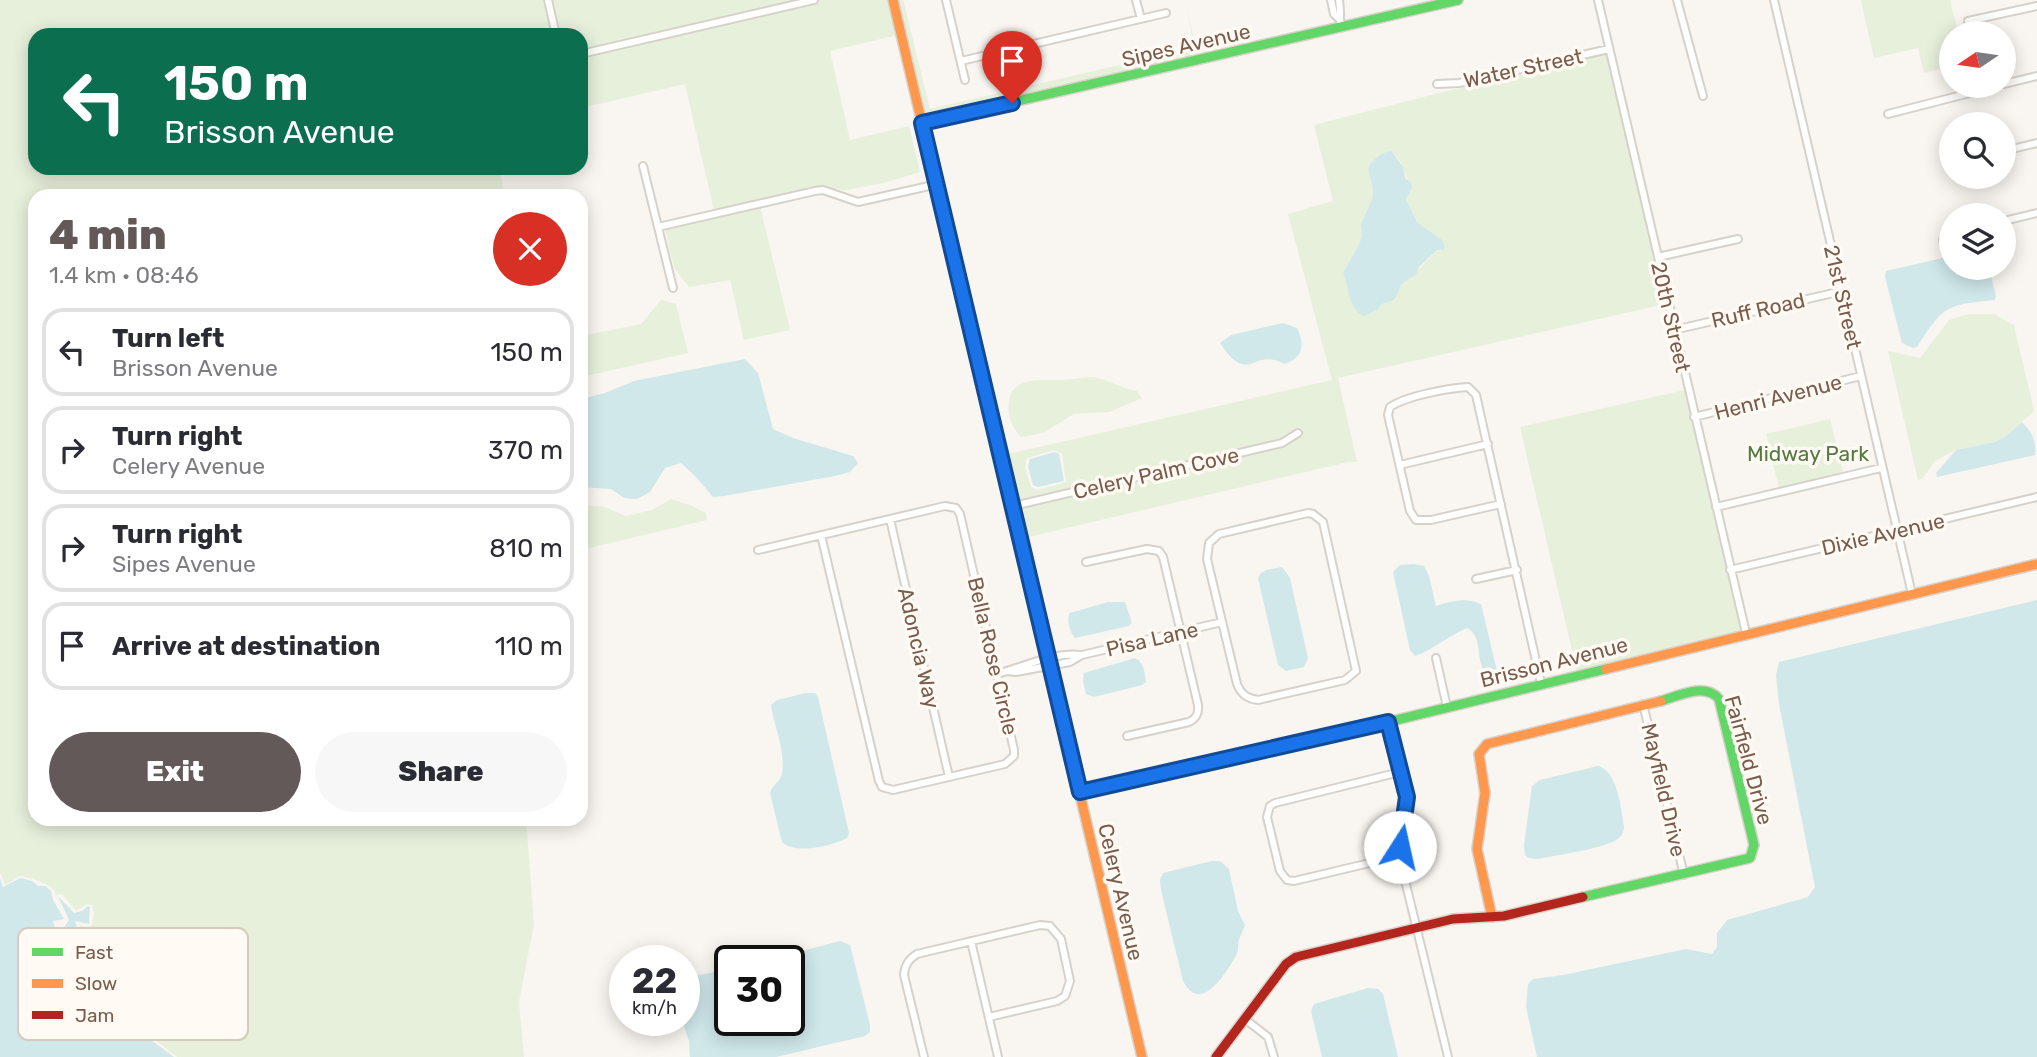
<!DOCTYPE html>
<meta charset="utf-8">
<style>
body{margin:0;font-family:Rubik,sans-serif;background:#f7f7f7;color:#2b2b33;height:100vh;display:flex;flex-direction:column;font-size:26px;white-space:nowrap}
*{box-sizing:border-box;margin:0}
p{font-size:23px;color:#7c7c81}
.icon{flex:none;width:38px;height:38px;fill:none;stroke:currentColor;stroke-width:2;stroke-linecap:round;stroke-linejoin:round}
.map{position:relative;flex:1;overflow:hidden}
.details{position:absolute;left:28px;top:189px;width:560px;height:637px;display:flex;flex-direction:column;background:#fff;border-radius:21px;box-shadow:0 4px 18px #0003}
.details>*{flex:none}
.hud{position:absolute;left:28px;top:28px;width:560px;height:147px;border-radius:21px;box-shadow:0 4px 18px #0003;background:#0b6e4f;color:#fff;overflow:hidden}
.needle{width:46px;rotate:257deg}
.fabs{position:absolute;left:1939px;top:21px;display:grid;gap:14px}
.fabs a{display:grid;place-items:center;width:77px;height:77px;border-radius:50%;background:#fff;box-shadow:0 4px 18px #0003;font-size:35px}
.speed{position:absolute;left:609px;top:945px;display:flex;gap:14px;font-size:35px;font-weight:700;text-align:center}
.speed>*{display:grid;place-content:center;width:91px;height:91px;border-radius:50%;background:#fff;box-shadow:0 4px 18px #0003;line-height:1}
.speed small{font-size:18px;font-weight:400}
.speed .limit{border:4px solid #111;border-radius:10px;background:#fff;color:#111}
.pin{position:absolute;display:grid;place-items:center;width:60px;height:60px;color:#fff;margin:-72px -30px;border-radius:50% 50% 50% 0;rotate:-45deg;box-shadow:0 0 7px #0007}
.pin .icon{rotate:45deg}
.me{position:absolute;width:77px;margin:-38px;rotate:10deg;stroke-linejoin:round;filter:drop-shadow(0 0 5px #0008)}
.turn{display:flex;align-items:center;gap:24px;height:147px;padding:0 21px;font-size:32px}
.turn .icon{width:91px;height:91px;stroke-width:2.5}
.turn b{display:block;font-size:49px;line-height:60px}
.round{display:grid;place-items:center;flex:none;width:74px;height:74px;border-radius:37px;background:#f7f7f7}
.summary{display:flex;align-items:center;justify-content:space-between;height:119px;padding:0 21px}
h1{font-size:42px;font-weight:800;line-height:52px;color:#625958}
.action{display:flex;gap:14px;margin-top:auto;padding:14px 21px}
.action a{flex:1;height:80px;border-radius:42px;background:#625958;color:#fff;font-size:28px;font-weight:800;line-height:80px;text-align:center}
.action a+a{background:#f7f7f7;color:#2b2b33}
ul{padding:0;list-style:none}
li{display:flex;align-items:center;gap:21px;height:88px;margin:0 14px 10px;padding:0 7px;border:4px solid #e1e1e2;border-radius:21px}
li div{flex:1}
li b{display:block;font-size:26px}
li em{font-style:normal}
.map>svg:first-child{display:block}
.green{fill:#e7f0db;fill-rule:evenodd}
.water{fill:#d0e8ea}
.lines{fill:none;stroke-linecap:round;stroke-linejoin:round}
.street-casing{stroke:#d7d1cb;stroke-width:10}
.fast-casing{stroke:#d9d2cb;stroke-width:12}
.slow-casing{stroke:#d9d2cb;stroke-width:12}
.jam-casing{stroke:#d9d2cb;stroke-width:12}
.street{stroke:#fefefd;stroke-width:6}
.fast{stroke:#63d668;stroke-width:9}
.slow{stroke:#ff974d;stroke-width:9}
.jam{stroke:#b3261e;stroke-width:9}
.route-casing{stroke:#114b97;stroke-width:18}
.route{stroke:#1a73e8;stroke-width:12}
.labels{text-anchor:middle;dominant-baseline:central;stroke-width:7;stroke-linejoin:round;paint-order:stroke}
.street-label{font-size:21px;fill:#7a5c4d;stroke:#fffaf3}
.park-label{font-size:21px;fill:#537a41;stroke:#fffaf3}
.key{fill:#fffaf3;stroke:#d7cbc1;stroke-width:2}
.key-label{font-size:19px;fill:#7a5c4d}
</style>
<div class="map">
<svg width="2037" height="1057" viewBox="0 0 2037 1057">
<rect width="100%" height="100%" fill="#f9f5f0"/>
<path class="green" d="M0 0H890L898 35 830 51 850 140 909 126 920 172 883 183 846 190 814 188 714 211 685 84 581 108V35H35V168H500L504 196H35V819H526L534 924 519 1002 524 1057H177L150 1036 149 1024 143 1018V1014L151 1003C144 991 132 984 129 971L110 959 109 955 115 946 114 938C106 932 103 930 93 934L92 939C88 932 82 930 79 925L86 927 92 925 94 913 92 905 87 904 76 911 62 894 56 895 59 901C56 898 56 894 54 890 48 882 29 878 20 876L5 885 0 873Z
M896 0H903L930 109 1193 48 1194 46 1186 6 1198 56 976 108 924 117Z
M1861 0H1950L1958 33H1951V66L1924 73 1918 48 1874 58Z
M1607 54 1665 304 1338 378 1357 462H1348L1024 538 1016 508 1282 446 1302 434 1298 429 1280 441 1015 503 1004 455 1332 380 1288 214 1333 201 1314 125 1435 94ZM1391 150 1400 161 1412 188 1406 199 1417 222 1437 236 1441 251 1437 250 1412 277 1404 280 1397 288 1394 300 1382 304 1378 310 1364 316C1347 301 1352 291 1343 273L1360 242 1362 235 1361 224 1372 199 1373 190 1368 169 1370 164 1379 155ZM1054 450 1062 454 1066 482 1039 490 1031 487 1025 467 1027 458Z
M760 206 790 330 744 340 730 280 689 287 674 268 665 228Z
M661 300 676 304 688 353 581 377V322L586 335 641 324Z
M1969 314H1994L2014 325 2034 411 2005 437 1995 442 1955 450 1935 461 1922 479 1918 480 1888 351 1920 358 1949 320Z
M1091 377C1108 378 1120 389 1137 391L1142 398 1109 412 1074 414 1043 433 1021 437C1012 427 1007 416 1009 402 1012 375 1044 381 1063 380 1072 379 1082 378 1091 377Z
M1685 390 1742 631 1577 672 1520 427Z
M1830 419 1843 472 1779 488 1766 434Z
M671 499 690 505 706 513 707 520 581 550V506H602L626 516 652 510Z"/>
<path class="water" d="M1391 150 1403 167 1406 179 1411 182 1412 188 1406 199 1417 222 1442 240 1445 247 1444 250H1437L1419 267 1416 275C1393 288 1405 282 1394 300L1382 304 1378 310 1364 316C1347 308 1350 288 1343 273L1360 242 1362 235 1361 224 1372 199 1373 190 1368 169 1370 164 1379 155Z
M1951 256V268H1989L1996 296 1995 300C1946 305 1944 305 1917 347L1913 348 1902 343 1885 277 1886 271Z
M1283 323 1297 328C1305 344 1303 359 1284 364 1252 346 1250 388 1220 343L1231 335Z
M745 359 758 373 773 429 793 438 853 456 858 463 850 472 835 476 724 496 713 497 696 477 681 463 665 468 650 492 637 499 624 498 611 489 581 487V399L605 393 634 381Z
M2022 422C2031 431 2037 441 2035 455L1937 477 1936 473 1956 450 1995 442 2005 437Z
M1055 452 1059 454 1064 481 1038 487 1033 485 1028 466 1030 459Z
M1414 564 1424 566 1429 576 1436 606C1451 601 1465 597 1481 604L1497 671 1489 676C1473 664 1485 637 1467 628 1448 636 1433 650 1415 656L1410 650 1393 572 1400 565Z
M1282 567 1290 578 1308 658 1304 667 1286 671 1278 665 1258 578 1260 574 1266 570Z
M2037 600V1057H1537L1526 1007 1528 984 1533 979 1563 975 1686 949 1712 954 1717 947V933L1727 920 1808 897 1815 887 1779 704 1776 675 1779 662Z
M1108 602H1125L1132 623 1129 626 1075 638C1070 632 1066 620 1070 613Z
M1135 658C1144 662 1145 674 1146 682L1142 685 1094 697 1086 694 1083 681 1084 673Z
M806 693H815L818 697 849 833 847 838C831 846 797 855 782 842L770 793C772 785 780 782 782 774 786 751 774 727 771 705L777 700Z
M1598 766C1618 771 1621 809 1624 827 1623 833 1622 837 1616 840 1601 849 1557 855 1538 859L1528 858 1525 855 1524 845 1532 786 1540 780Z
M1212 861H1220L1229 869 1238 911 1245 925C1243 931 1240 935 1239 940 1237 946 1239 951 1236 956 1225 974 1201 1015 1183 981L1161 890 1160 880 1163 873Z
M0 878 3 887 20 878 32 881 38 886H45L51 891 53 900 64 919 53 921 57 934 63 940 66 936 65 926 69 920 58 896 74 913 82 911 88 906 90 907 89 924 75 921 78 930 86 933 92 945 95 936 100 934 112 940V945L107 954 108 960 127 973 128 980 148 1003 140 1013 141 1020 147 1025V1037L174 1057H0Z
M840 941 850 945 870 1025V1032L865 1036 776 1057H690L689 1041 682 1020H684V978L730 969V1020H789V961H764Z
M1368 988 1378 989 1383 994 1398 1057H1322L1311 1011 1314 1004Z"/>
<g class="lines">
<g class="street-casing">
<path id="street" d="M548 0 556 35
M946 0 965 80
M1136 0 1141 19
M1331 0 1334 14 1339 19
M1339 0C1341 10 1339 18 1341 27
M1598 0 1746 633
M1677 0 1703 96
M1774 0 1912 594
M1968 21 2037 6
M581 54 814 0
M961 61 1166 13
M1437 84 1459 83 1609 49
M2004 84 2037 76
M1888 114 1997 86
M2004 151 2037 143
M643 166 673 288
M2004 221 2037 213
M658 227 815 191 823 190 858 202 938 184
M1943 240 1951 238
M1658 257 1738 239
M1674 330 1842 291
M1694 417 1861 376
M1400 465 1488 444
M1501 504 1431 520H1416L1410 511 1388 415 1390 407C1406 396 1449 388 1468 387L1476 395 1541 683
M1013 506 1282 443 1298 433
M1716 507 1881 468
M1308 513 1313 514 1323 522 1356 671 1345 680 1258 700C1246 698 1241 694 1237 684L1207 559 1209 543 1219 534Z
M890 519 949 777
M758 550 945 506 956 508 960 514 1014 750V756L1005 764 893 790 882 787 879 781 821 535
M1086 562 1147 549 1159 551 1163 557 1198 705C1199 713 1197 718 1189 722L1127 736
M1730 570 2037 497
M1476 579 1517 570
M1436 658 1447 707
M1007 671 1016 672 1070 662 1082 655 1222 622
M997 674C1024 667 1051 652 1080 655
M1643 704 1684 875
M1388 722 1407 797 1400 847 1401 864 1448 1057
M1399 856 1294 881 1287 880 1280 871 1267 817 1270 806 1275 803 1400 772
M971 941 998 1057
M1245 1019 1268 1037 1274 1057
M924 1057 904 975C905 965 908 960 917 954L1040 925 1050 926 1061 939 1070 981 1065 996 1057 1001 989 1017"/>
</g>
<g class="fast-casing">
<path id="fast" d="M922 123 1458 0
M978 362 1077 782
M1080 792 1388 722 1606 669
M1583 897 1750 858 1754 845 1719 699C1705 682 1678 696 1661 701"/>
</g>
<g class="slow-casing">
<path id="slow" d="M893 0 978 362
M1606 669 2037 564
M1077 782 1142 1057
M1492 917 1477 849 1485 793 1479 754 1487 744 1661 701"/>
</g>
<g class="jam-casing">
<path id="jam" d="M1216 1057 1286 964 1296 957 1453 919 1504 916 1583 897"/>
</g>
<use href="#street" class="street"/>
<use href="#fast" class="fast"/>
<use href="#slow" class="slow"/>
<use href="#jam" class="jam"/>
</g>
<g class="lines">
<g class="route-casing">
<path id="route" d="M1012 103 922 123 1080 792 1388 722 1407 797 1400 847"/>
</g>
<use href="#route" class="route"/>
</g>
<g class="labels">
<g class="street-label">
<text transform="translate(1186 45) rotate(-13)">Sipes Avenue</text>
<text transform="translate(1523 68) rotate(-12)">Water Street</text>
<text transform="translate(1843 297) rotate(77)">21st Street</text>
<text transform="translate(1758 310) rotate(-13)">Ruff Road</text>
<text transform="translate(1671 317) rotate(77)">20th Street</text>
<text transform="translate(1778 397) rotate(-14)">Henri Avenue</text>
<text transform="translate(1156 473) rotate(-13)">Celery Palm Cove</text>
<text transform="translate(1883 534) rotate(-13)">Dixie Avenue</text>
<text transform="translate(1152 639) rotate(-13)">Pisa Lane</text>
<text transform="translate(919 648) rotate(77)">Adoncia Way</text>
<text transform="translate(993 656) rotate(77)">Bella Rose Circle</text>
<text transform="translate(1554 662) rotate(-14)">Brisson Avenue</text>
<text transform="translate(1749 760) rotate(75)">Fairfield Drive</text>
<text transform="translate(1664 790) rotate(77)">Mayfield Drive</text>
<text transform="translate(1121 892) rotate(77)">Celery Avenue</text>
</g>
<g class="park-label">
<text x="1808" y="453">Midway Park</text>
</g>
</g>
<rect x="18" y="928" width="230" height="112" rx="10" class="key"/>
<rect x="32" y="948" width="31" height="8" fill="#63d668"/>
<rect x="32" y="979" width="31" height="9" fill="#ff974d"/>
<rect x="32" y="1011" width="31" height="8" fill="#b3261e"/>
<g class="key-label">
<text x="75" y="959">Fast</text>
<text x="75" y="990">Slow</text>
<text x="75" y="1022">Jam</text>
</g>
</svg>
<div class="fabs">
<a><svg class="needle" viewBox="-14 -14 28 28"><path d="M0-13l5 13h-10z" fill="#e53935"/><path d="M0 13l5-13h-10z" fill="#7c7c81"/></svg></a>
<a><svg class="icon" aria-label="search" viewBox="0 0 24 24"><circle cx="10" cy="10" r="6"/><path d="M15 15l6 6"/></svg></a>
<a><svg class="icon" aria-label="layers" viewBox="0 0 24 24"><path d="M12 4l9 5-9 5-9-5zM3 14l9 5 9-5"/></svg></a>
</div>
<div class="speed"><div>22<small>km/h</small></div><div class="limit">30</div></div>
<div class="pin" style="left:1012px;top:103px;background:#d93025"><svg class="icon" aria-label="arrive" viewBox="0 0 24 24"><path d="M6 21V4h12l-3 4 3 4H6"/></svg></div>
<svg class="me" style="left:1400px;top:847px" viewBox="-20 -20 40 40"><circle r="19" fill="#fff"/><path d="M0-13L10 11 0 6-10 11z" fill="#1a73e8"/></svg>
<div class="hud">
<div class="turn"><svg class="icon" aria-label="left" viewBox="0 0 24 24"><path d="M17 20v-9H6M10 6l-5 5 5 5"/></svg><div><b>150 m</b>Brisson Avenue</div></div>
</div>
<section class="details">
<div class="summary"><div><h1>4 min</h1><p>1.4 km · 08:46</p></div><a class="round" style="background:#d93025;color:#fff"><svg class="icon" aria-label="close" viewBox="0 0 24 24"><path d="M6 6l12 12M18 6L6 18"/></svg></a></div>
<ul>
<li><svg class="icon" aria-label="left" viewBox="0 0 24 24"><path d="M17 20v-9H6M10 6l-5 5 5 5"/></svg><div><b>Turn left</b><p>Brisson Avenue</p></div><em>150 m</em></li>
<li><svg class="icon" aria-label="right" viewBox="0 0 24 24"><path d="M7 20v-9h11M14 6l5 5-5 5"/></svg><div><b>Turn right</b><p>Celery Avenue</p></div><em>370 m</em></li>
<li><svg class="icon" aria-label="right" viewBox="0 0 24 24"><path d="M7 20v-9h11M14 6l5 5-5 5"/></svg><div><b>Turn right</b><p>Sipes Avenue</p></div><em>810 m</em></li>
<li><svg class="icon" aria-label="arrive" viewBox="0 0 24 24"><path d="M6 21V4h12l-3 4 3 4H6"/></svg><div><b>Arrive at destination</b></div><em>110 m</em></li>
</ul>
<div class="action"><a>Exit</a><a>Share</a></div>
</section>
</div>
